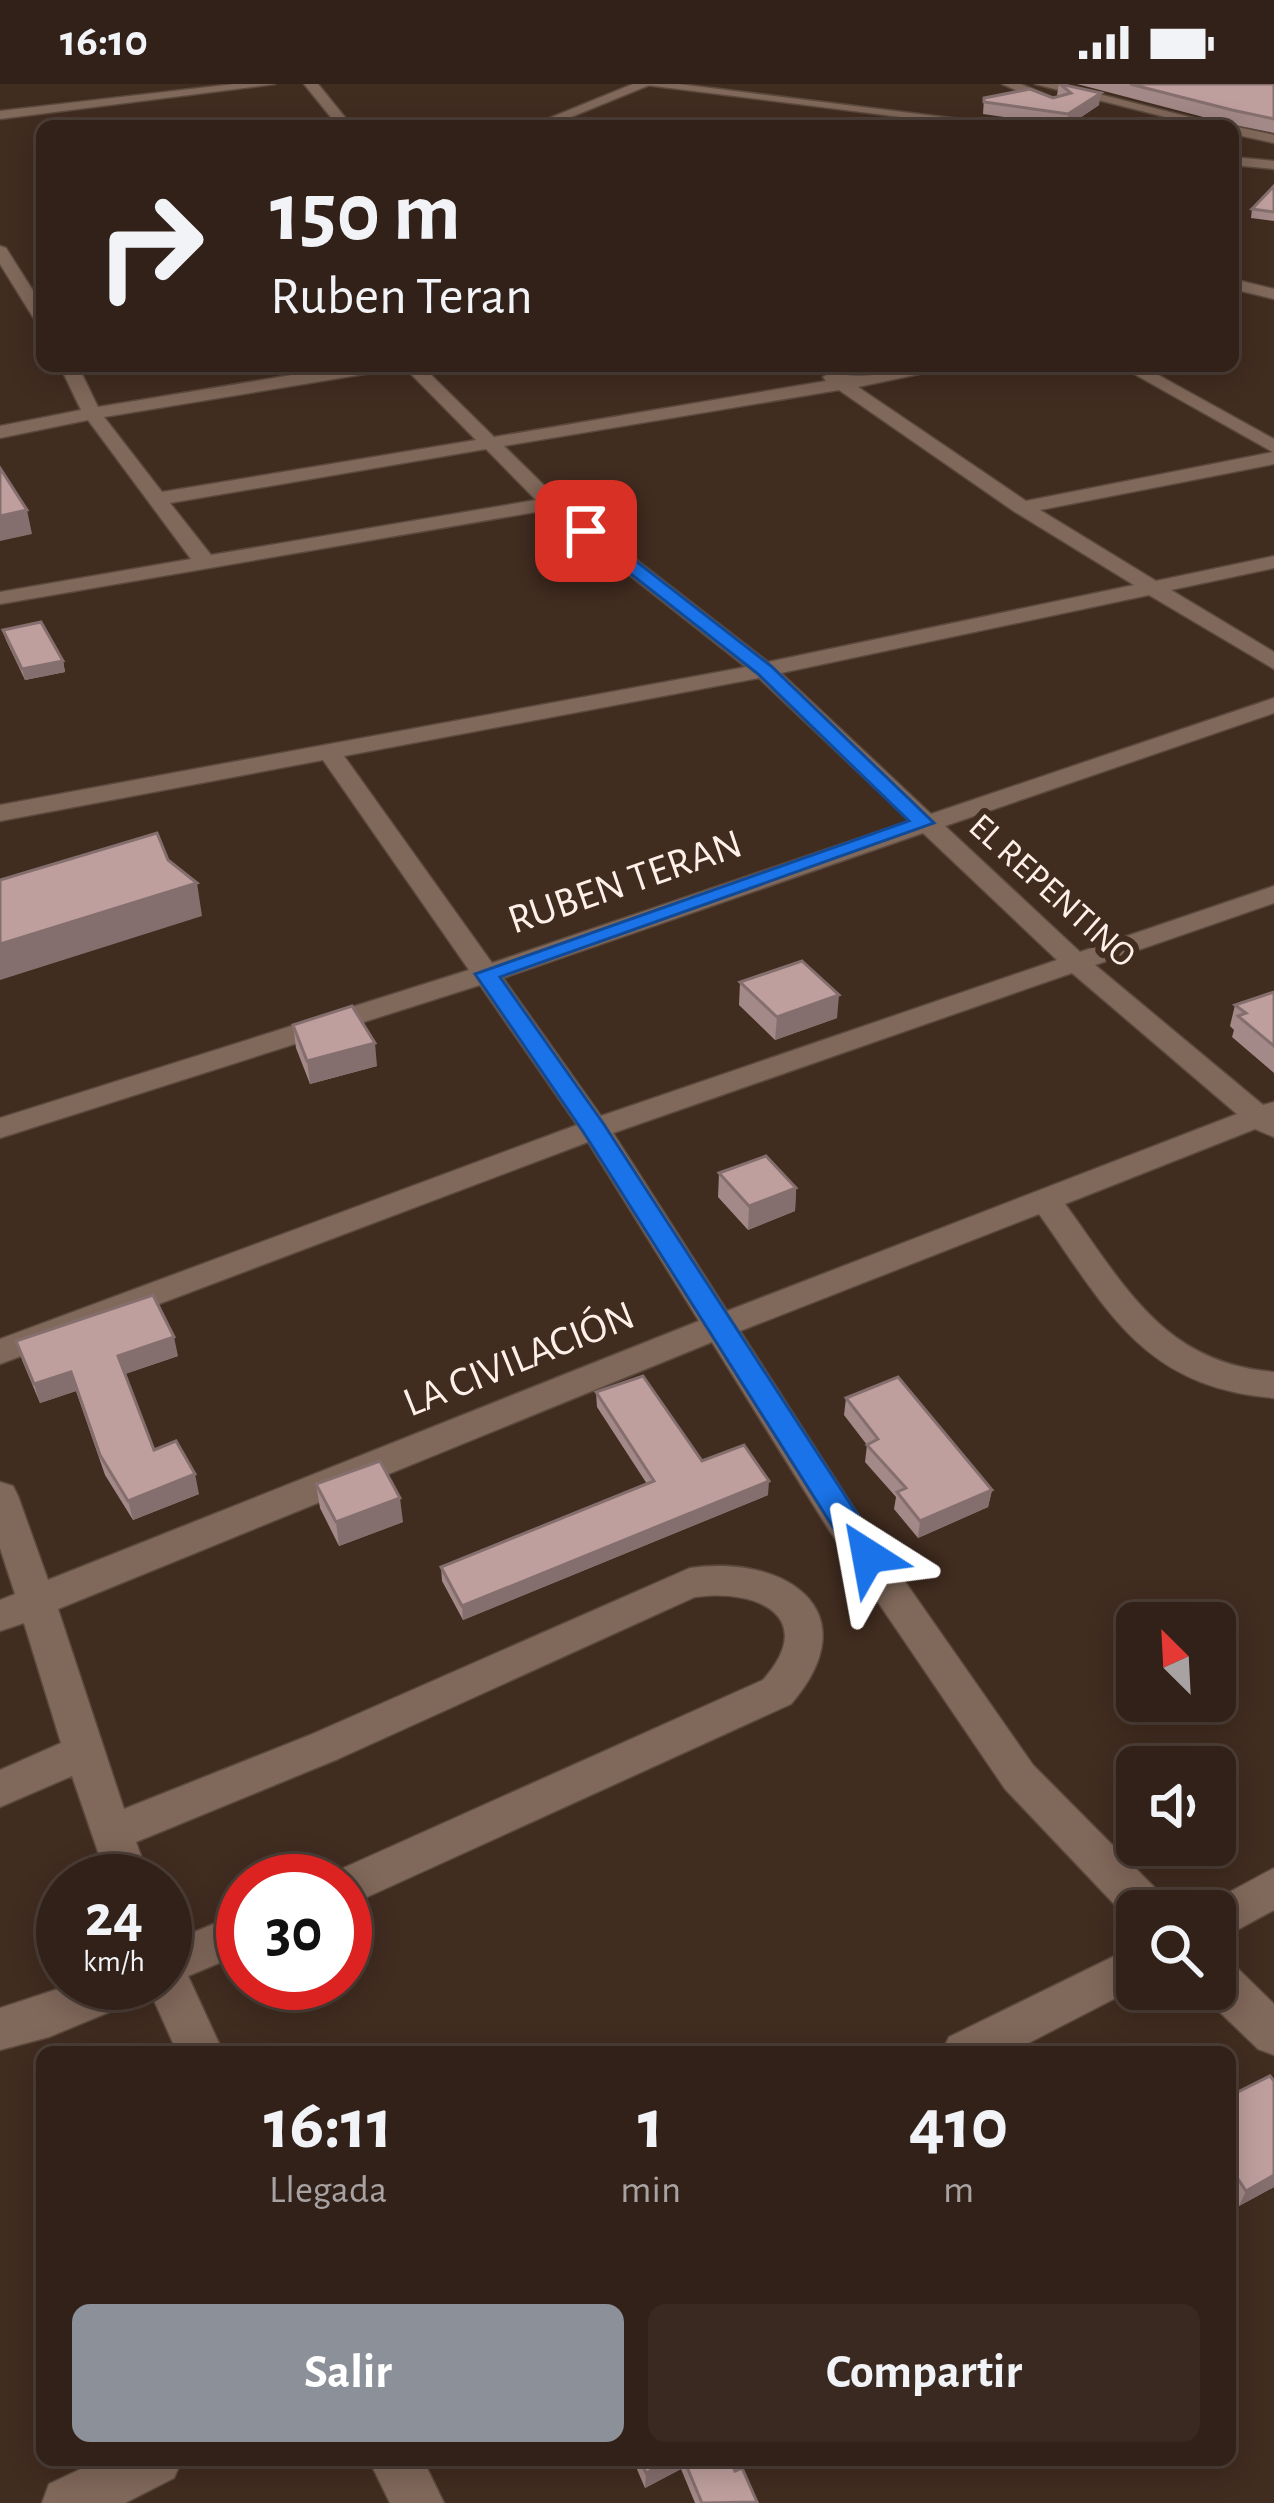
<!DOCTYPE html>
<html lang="es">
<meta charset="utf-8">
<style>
body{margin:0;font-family:"Alegreya Sans",sans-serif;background:#392921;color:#f1f3f6;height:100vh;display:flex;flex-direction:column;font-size:45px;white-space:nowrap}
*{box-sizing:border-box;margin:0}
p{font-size:39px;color:#a8a3a2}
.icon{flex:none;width:66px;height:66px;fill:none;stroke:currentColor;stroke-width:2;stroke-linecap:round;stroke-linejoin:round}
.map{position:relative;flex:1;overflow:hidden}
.sheet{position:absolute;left:36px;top:1962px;width:1200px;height:420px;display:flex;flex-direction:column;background:#312118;border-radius:18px;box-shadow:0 6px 30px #0003,0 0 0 3px #4c3e37}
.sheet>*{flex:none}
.guide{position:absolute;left:36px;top:36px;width:1203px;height:252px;border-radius:18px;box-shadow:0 6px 30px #0003,0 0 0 3px #4c3e37;background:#312118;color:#f1f3f6;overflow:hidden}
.needle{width:78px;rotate:336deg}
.controls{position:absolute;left:1116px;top:1518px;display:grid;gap:24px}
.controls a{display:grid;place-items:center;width:120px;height:120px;border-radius:18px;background:#312118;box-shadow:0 6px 30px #0003,0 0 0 3px #4c3e37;font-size:60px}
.speed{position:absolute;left:36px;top:1770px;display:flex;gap:24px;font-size:60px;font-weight:700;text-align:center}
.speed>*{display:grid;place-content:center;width:156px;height:156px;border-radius:50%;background:#312118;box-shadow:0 6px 30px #0003,0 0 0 3px #4c3e37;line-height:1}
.speed small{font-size:30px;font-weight:400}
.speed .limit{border:18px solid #d22;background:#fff;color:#111}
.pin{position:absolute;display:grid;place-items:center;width:102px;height:102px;color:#fff;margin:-51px;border-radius:24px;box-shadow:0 6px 18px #0006}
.me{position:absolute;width:132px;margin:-66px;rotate:326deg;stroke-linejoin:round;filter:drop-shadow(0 0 9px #0008)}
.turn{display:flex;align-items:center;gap:42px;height:252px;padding:0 36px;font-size:54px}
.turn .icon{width:156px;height:156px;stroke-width:2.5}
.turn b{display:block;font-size:84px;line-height:102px}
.eta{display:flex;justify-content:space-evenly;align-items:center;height:204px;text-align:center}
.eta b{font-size:72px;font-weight:700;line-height:84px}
.action{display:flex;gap:24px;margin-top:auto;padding:24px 36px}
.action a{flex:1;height:138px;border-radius:18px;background:#8c9099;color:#fff;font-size:48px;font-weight:700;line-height:138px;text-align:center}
.action a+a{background:#392921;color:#f1f3f6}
.status{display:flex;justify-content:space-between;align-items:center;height:84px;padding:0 60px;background:#312118;direction:ltr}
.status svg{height:33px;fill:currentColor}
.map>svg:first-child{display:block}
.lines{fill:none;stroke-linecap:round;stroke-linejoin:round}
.minor-casing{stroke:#5b493e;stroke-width:3}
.tertiary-casing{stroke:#5b493e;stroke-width:3}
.minor{fill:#80685a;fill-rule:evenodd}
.tertiary{fill:#80685a;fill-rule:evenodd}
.wall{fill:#a38987}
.shaded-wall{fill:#856f6e}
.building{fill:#be9f9d;stroke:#856f6e;stroke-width:3}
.route{fill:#1a73e8;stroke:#114b97;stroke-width:3}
.labels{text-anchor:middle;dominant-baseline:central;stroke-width:12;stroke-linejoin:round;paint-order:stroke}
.far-street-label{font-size:36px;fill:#fef0e8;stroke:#412c20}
.street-label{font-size:42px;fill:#fef0e8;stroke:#412c20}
</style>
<div class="status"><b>16:10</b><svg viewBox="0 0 49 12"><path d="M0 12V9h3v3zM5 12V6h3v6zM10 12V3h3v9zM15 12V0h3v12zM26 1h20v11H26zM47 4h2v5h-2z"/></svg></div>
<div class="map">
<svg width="1274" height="2419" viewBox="0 0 1274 2419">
<rect width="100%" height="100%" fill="#412c20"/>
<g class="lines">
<g class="minor-casing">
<path id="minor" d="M234 0H275L0 35V27Z
M304 0H318L352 42H338Z
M633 0H652L549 42H530Z
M1002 0H1021L1065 19 1053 22Z
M1035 0H1059L1225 42H1201Z
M1233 42 1274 51V59L1233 50Z
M0 162 6 164 42 221V239L36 238 0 180Z
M1233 195 1274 205V215L1233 205Z
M60 282H78L98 323 346 282H392L383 287 104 333 162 408 476 356 403 282H422L494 353 826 297 823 293 832 288C862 299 921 282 957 282L858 303 1026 417 1273 368 1120 282H1142L1274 355V380L1040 426 1156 497 1274 472V484L1171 506 1274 568V585L1149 511 781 589 931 730 1274 614V629L945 742 1080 868 1274 802V819L1095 881 1263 1021 1274 1018V1053L1255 1045 1065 1120C1125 1202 1163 1279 1274 1288V1314C1143 1303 1108 1227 1039 1130L740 1247 855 1426 1033 1681 1164 1813 1171 1827H1137L1134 1841 1005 1705 829 1446 712 1258 58 1525 124 1725 310 1651 690 1484C785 1470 871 1527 791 1620L345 1823V1797H327L330 1790 763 1596C819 1533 757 1504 695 1513L338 1675 136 1758 150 1797H108L72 1692 0 1723V1686L61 1659 24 1539 0 1547V1516L15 1510 0 1464V1398L13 1402 18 1412 48 1496 699 1237 588 1058 0 1280V1255L577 1041 480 901 0 1054V1034L469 886 323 676 0 737V721L746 583 547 426 0 520V508L191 475 88 336 0 354V342L81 326ZM839 306 1015 428 1134 501 768 578 558 415 504 362ZM486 365 536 416 211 471 170 419ZM759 594 910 737 492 879 344 672ZM923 749 1057 876 601 1032 503 894ZM1072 889 1237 1030 727 1227 613 1049Z
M1274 1784V1826L1215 1858V1827L1200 1824Z
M243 1828V1869L188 1892 223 1968H177L148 1903 143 1914 49 1953 0 1966V1924L76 1899H165V1860Z
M1137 1861V1903L1011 1968H942L949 1953Z
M1215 1872 1231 1878 1274 1920V1971L1258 1965 1199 1908 1215 1905Z
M100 2376H182L174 2394 125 2419H42L49 2400Z
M369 2376H423L444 2419H390Z"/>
</g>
<g class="tertiary-casing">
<path id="tertiary" d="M638 0H679L1015 42H972Z
M1233 73 1274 77V85L1233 81Z"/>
</g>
<use href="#minor" class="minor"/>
<use href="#tertiary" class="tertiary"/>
</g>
<path class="wall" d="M1059 0H1064L1099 21 1068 42 983 30 984 14H1053L1059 12 1057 11Z
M1077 0H1274V49L1230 40Z
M1274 102V137L1251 134 1252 125Z
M3 546 63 577 65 588 25 596 6 556Z
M740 898 837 934 775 956 739 921Z
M1274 908V989L1232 953 1234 946 1230 942 1235 921Z
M293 941 377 982 310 1000 296 964Z
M719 1089 796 1104 795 1127 748 1146 718 1113Z
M16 1257 178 1272 125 1290 154 1366 199 1410 133 1436 105 1391 76 1307 40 1319 22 1276Z
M596 1308 702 1377 768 1411 463 1536 442 1497 441 1483 647 1400 597 1323Z
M846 1314 992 1406 988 1423 918 1454 894 1425 896 1413 865 1378 867 1361 844 1331Z
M316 1400 403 1438 339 1462 320 1424Z
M1274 1997V2103L1239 2122 1230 2110V2012Z
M633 2376H730L757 2419H695L681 2385 645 2404Z"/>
<path class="shaded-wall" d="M1101 9 1099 21 1067 42 1068 30Z
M27 426 32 450 0 457V432Z
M63 577 65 588 25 596 22 585Z
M197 799 202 832 0 896V860Z
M839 911 837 934 775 956 777 933Z
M375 959 377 982 310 1000 307 977Z
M796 1104 795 1127 748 1146 749 1122Z
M174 1253 178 1272 122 1291 118 1272Z
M71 1288 76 1307 40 1319 34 1300Z
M195 1390 199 1410 133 1436 128 1417Z
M769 1397 768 1411 463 1536 462 1522Z
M992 1406 988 1423 918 1454 920 1437Z
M400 1414 403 1438 339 1462 336 1438Z
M1274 2091V2103L1239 2122 1246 2107Z
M670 2376H681V2385L645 2404 646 2389Z"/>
<path class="building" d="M1060 0 1101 9 1068 30 984 18V14L1030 5 1053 14 1071 9Z
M1130 0H1274V35L1232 26Z
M1274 102V128L1252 125Z
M0 384 27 426 0 432Z
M41 538 63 577 22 585 3 546Z
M157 749 168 776 197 799 0 860V796Z
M802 877 839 911 777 933 740 898Z
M1274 908V962L1238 932 1246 929 1235 921Z
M352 922 375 959 307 977 293 941Z
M766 1072 796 1104 749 1122 719 1089Z
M153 1211 174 1253 118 1272 154 1366 176 1357 195 1390 128 1417 100 1371 71 1288 34 1300 16 1257Z
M643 1292 702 1377 744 1361 769 1397 462 1522 441 1483 654 1397 596 1308Z
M898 1293 992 1406 920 1437 897 1408 906 1404 867 1361 878 1355 846 1314Z
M380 1377 400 1414 336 1438 316 1400Z
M1270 1992 1274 1997V2091L1246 2107 1230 2083V2012Z
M640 2376H670L646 2389Z
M684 2376H730L735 2387 742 2384 757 2418 702 2419Z"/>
<path class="route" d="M580 443H592L771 582 934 739 500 893 603 1039 879 1464 883 1472 879 1481H857L584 1049 475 890 909 737 758 590 580 450Z"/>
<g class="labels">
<g class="far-street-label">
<text transform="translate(1052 807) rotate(42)">EL REPENTINO</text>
</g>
<g class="street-label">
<text transform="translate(625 798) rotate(-19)">RUBEN TERAN</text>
<text transform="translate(519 1275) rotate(-22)">LA CIVILACIÓN</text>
</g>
</g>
</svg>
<div class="controls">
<a><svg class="needle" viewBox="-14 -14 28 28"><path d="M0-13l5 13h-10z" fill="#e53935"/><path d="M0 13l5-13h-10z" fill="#a8a3a2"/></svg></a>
<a><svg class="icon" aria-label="sound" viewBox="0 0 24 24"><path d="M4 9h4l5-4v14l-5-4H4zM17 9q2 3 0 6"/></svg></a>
<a><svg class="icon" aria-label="search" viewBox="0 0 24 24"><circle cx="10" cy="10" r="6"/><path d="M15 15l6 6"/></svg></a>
</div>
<div class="speed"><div>24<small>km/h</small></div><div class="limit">30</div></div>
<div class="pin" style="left:586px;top:447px;background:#d93025"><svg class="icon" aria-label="arrive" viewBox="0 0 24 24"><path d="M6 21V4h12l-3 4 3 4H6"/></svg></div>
<svg class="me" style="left:868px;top:1472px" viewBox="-20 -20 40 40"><path d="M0-17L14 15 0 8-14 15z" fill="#1a73e8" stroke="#fff" stroke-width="4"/></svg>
<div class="guide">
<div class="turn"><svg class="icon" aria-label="right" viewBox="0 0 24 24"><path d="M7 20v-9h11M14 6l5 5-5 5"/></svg><div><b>150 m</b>Ruben Teran</div></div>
</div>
<section class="sheet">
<div class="eta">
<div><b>16:11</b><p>Llegada</p></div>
<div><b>1</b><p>min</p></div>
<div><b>410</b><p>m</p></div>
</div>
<div class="action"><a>Salir</a><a>Compartir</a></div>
</section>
</div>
